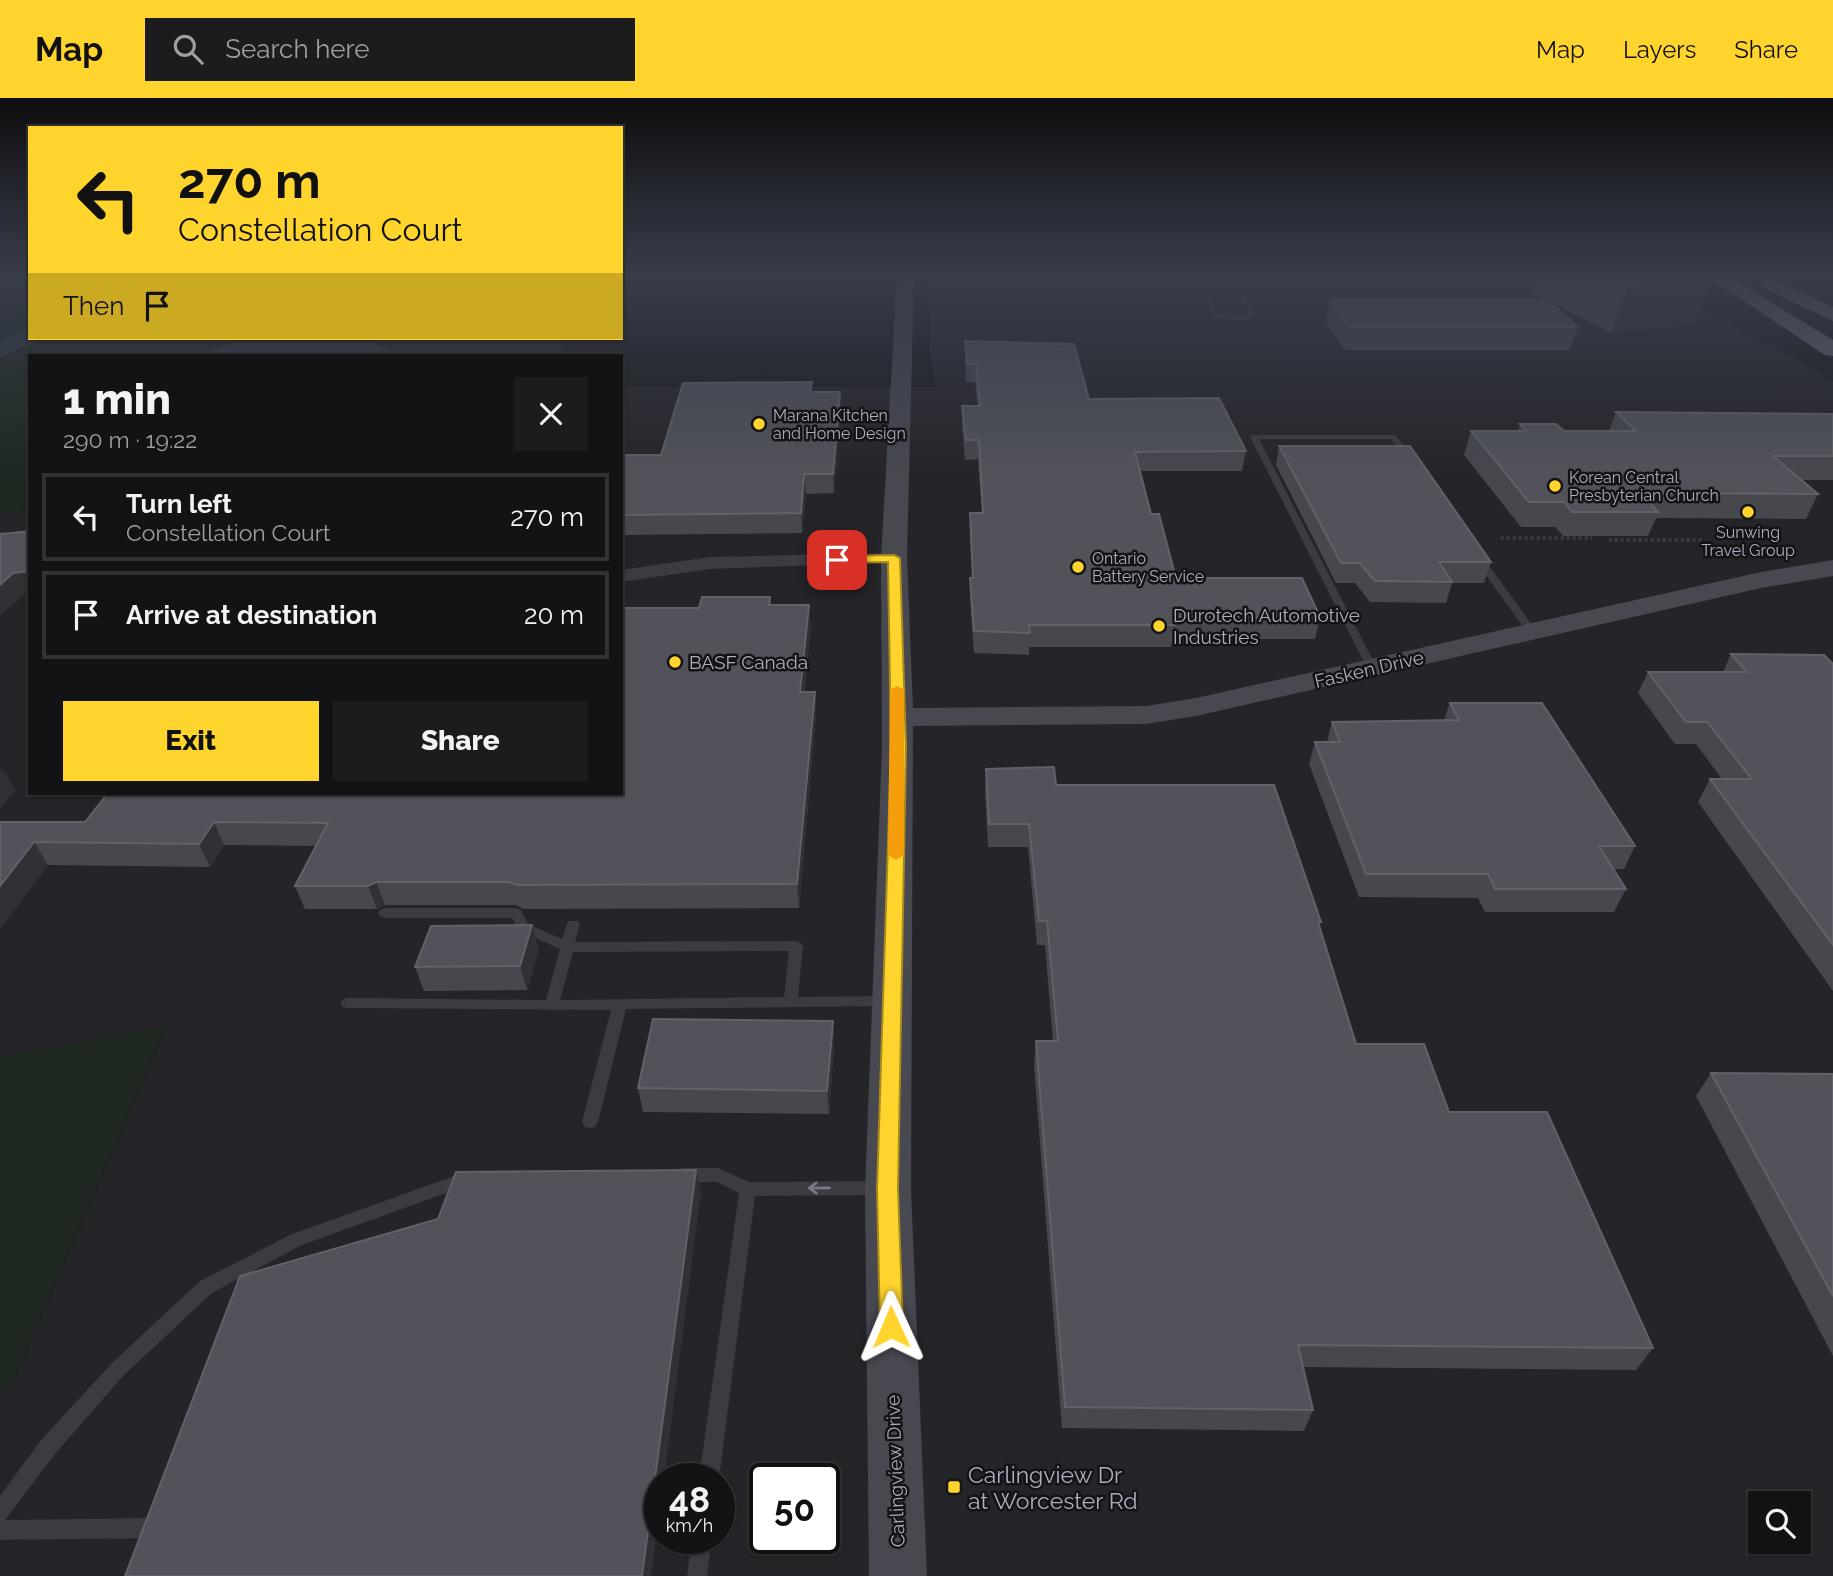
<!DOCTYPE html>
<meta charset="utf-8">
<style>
body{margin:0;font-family:Raleway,sans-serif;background:#1c1b1d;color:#f1f3f6;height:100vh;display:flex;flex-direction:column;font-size:26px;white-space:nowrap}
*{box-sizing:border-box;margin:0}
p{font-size:23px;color:#9d9ea0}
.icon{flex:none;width:38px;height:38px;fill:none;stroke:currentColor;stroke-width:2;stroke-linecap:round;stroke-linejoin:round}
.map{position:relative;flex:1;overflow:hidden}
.drawer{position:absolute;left:28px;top:256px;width:595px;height:441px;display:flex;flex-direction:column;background:#131214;border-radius:0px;box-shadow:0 2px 5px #0004,0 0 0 2px #323234}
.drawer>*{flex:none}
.guide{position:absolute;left:28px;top:28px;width:595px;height:214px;border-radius:0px;box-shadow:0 2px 5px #0004,0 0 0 2px #323234;background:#ffd42c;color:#111;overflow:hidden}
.tools{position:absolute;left:1748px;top:1393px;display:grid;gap:14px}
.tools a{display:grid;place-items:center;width:63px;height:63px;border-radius:0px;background:#131214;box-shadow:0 2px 5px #0004,0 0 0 2px #323234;font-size:35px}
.speed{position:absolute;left:644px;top:1365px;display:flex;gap:14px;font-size:35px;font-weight:700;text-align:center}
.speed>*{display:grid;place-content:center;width:91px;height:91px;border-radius:50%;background:#131214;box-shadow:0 2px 5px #0004,0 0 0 2px #323234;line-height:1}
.speed small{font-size:18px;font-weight:400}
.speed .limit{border:4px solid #111;border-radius:10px;background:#fff;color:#111}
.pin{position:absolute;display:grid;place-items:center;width:60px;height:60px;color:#fff;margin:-30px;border-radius:14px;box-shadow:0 4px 10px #0006}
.me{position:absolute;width:77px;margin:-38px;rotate:359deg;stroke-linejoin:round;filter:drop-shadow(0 0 5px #0008)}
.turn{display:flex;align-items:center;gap:24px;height:147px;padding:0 35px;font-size:32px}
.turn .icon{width:91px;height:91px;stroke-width:2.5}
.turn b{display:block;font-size:49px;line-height:60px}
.then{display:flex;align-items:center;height:66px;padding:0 35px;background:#0003;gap:14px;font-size:26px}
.round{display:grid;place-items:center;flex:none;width:74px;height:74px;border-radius:0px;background:#1c1b1d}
.headline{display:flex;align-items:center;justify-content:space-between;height:119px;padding:0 35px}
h1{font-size:42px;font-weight:800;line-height:52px}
.cta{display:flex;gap:14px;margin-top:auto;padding:14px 35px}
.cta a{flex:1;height:80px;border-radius:0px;background:#ffd42c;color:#111;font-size:28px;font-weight:800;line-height:80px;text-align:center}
.cta a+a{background:#1c1b1d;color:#f1f3f6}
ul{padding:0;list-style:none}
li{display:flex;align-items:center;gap:21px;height:88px;margin:0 14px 10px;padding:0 21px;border:4px solid #323234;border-radius:0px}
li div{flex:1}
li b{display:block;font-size:26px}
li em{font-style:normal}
header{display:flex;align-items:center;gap:42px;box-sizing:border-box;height:98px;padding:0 35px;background:#ffd42c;color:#111}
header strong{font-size:33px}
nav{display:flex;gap:38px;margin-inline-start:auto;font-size:24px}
.search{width:490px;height:63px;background:#1c1b1d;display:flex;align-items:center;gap:18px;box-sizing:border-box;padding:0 24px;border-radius:0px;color:#9d9ea0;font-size:26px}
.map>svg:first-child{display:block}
.built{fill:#252428;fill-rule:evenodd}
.green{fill:#1e2720}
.water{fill:#2d3540}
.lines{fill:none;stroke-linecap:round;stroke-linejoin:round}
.river{fill:#2d3540;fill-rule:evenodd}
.path{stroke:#3f4047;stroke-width:3.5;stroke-dasharray:2.5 3.5;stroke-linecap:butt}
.lane{fill:#3b3b42;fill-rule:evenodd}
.street{fill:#3b3b42;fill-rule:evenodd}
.secondary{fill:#474850;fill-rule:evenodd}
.highway{fill:#646672;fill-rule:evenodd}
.wall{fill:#47484e}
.shaded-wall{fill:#303035}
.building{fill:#52535a;stroke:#606169;stroke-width:2}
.oneway{stroke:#787a85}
.route{fill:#ffd42c;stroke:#a68a1d;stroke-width:2}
.slow{fill:#f59e0b}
.poi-dot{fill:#ffd42c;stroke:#141316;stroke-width:2.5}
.labels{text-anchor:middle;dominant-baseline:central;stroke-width:5;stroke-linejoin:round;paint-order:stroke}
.far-poi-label{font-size:16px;fill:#aaadbc;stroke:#141316;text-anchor:start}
.poi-label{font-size:19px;fill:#aaadbc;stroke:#141316;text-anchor:start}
.street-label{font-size:19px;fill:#aaadbc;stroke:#141316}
.near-poi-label{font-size:23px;fill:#aaadbc;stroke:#141316;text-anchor:start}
</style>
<header>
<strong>Map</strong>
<div class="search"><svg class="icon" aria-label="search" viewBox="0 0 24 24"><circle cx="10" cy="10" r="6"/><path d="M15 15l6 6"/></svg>Search here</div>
<nav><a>Map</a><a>Layers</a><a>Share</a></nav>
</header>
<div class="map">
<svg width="1833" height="1478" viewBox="0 0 1833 1478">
<rect width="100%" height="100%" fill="#19181b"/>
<path class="built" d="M0 176 30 183V215L0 220Z
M928 176H1633L1791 258 1833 284V1478H0V1295L10 1290 167 929 0 959V416L30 413V695H621V288L936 289 930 256ZM660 1381H719V1440H660ZM765 1381H824V1440H765ZM1760 1405H1799V1444H1760Z"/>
<path class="green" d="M30 215V240H554L568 257H30V413L0 416V220Z
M167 928 10 1290 0 1295V959Z"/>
<path class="water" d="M246 240 362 241C380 246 388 256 409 257H200Z"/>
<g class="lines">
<path class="river" d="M30 230V240H42L39 243 0 259V241Z"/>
<path class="path" d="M1501 440H1592
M1609 442H1702"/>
<path class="lane" d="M991 176H998C986 185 923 182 905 182L902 180 905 178Z
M1241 195 1257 215 1245 222 1214 220 1203 198 1208 197 1218 217 1244 218 1250 214 1238 197Z
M1251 337H1396L1413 361 1406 363 1391 341H1259L1377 570 1376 572H1368L1367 570 1250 339Z
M1478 456 1481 457 1536 532V536H1528L1473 459Z
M385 810H516L521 812 528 826 562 841 568 823H578L580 826 575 844 796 843 801 845 803 848 798 899 889 898 894 899 896 903 894 907 889 908 626 911 598 1024 595 1029 590 1030 585 1029 582 1024 611 912 348 910 343 909 341 905 343 901 348 900 546 902 560 851 518 832 512 820H385L380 818 378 815 380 812ZM789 853 784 899 560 902 573 854Z
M682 1070H718L749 1084 882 1083 888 1085 890 1090 888 1095 882 1097 755 1098 719 1381H699L739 1095 717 1084H682L676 1082 674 1077 676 1072Z
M465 1074 471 1076 473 1081 471 1086 302 1147 212 1195 124 1277 55 1356 5 1422 155 1420 162 1423 165 1430 162 1437 155 1440 0 1442V1398L41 1342 112 1265 200 1183 290 1137Z
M692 1440H712L707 1478H687Z"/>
<path class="street" d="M894 455 900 456 903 460 900 464 710 471 621 484V472L710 459Z"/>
<path class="secondary" d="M897 176H914L907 460 913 610 1146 608 1196 600 1761 474 1833 462V478L1761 490 1196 618 1146 626 913 628 911 1091 927 1478H869L865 1091 882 649 881 460Z"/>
<path class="highway" d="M1703 176H1725L1833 242V258L1825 257Z
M1770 180 1833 209V223L1763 190 1760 186Z"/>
</g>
<path class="wall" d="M1521 176H1705L1713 179 1694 226 1611 235 1531 194 1533 189 1519 182Z
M1330 202 1578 229 1570 252H1345L1326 224Z
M965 243 1089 301 1246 353 1242 373H1140L1151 416 1176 480 1320 519 1315 541H1173L1171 549H1029V557L974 555 970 501V480H972L970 435V415H982L978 361 965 362 962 327V308H978L975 284H966L965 260Z
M812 294 841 312 834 395 806 396 802 435 621 437V357H661Z
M1616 314 1833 316V382H1801L1818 396 1806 421 1656 420 1648 438H1563L1555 429H1521L1464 357 1471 333H1518L1520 326 1564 333H1609Z
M1279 348 1491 464 1484 485H1452L1446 505 1370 504 1355 485H1336L1276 367Z
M770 499 771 507 811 528 804 594H815L816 616 799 810 523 811 516 807H385L377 811H305L295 788 316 748 224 747 210 769 48 767 0 831V724H85L621 695 699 510Z
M1731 556 1833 566V893L1698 704 1710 681H1722L1696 646H1675L1638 595 1648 574H1723Z
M1450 605 1635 748 1624 771H1613L1626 791 1614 814H1485L1478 800 1359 799 1309 666 1315 644H1327L1332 624 1444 622Z
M986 671 1056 687 1321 824 1319 829 1356 946 1449 1014 1653 1250 1636 1272 1303 1269 1313 1312 1304 1333 1062 1330 1034 967 1036 943H1053L1045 847H1037L1028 749H988L985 694Z
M539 851 527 892 424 893 415 869Z
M833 923 834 946 829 1016 643 1014 638 990Z
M1711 975 1833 976V1258L1696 998Z"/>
<path class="shaded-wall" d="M1713 179 1694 226 1611 235 1628 188Z
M0 190 6 202 0 203Z
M840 294 841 312 834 395 833 376Z
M804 376 806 396 802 435 801 415Z
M30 473V495L24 496 0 518V487L13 475Z
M809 507 811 528 801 616 800 594Z
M815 594 816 616 799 810 797 786Z
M2 670 16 692 0 711V672Z
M214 724 224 747 210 769 199 746Z
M34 744 48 767 0 831V788Z
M376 784 385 807 377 811 368 788Z
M532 827 539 851 527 892 520 868Z
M833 923 834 946 829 1016 827 993Z
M696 1072 701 1095 664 1381H660V1412L651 1478H642Z"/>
<path class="building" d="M1602 176H1705L1713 179 1628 188Z
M1330 202H1547L1578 229H1350Z
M965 243 1074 246 1089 301 1219 300 1246 353 1135 354 1151 416H1159L1176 480H1302L1320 519H1173L1175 527H1029L1030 535 974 533 970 480H973L970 415H983L979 342H966L962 308H980L976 266H967Z
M812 284 810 294H840L833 376H804L801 415 621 417V357H661L683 285Z
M1616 314 1833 316V358H1773L1818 396 1641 395 1658 414H1572L1564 404H1529L1471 333H1527L1520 326H1556L1564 333H1636Z
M1279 348H1410L1491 464H1439L1452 484 1375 483 1360 465H1341Z
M30 433V473L13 475 0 487V436Z
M702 499H770L769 507H809L800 594H815L797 786 517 787 509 784H376L368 788H295L328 725 214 724 199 746 34 744 0 788V724H85L108 695H621V510H699Z
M1731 556 1824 557 1833 566V847L1710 681H1752L1707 624H1686L1648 574H1747Z
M1450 605H1542L1635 748H1599L1626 791H1495L1488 776H1366L1315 644H1340L1332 624 1459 622Z
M1054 669 1056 687H1274L1321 824H1318L1356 946H1424L1449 1014H1547L1653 1250 1298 1247 1313 1312 1065 1309 1036 943H1058L1047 823H1039L1029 726H989L986 671Z
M532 827 520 868 415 869 431 828Z
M653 921 833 923 827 993 638 990Z
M1711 975 1833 976V1198Z
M696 1072 642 1478H125L240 1178 438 1121 456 1074Z"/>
<defs><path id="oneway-shaft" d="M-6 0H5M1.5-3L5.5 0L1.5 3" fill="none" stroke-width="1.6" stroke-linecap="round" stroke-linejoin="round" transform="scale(1.75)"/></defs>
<use class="oneway" href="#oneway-shaft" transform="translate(819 1090) rotate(179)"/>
<linearGradient id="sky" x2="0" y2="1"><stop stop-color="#0e0d0f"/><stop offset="0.46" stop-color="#383d4a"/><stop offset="1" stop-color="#383d4a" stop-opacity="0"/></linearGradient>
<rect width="1833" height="383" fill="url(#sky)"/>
<path class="route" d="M894 457 900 460 906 649 898 1091 903 1229 900 1237 891 1240 883 1237 880 1229 877 1091 891 649 888 464 837 465 831 462 837 458Z"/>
<path class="slow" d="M897 588 904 592V757L896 762 888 757 890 592Z"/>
<g class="poi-dot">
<circle cx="759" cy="326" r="7"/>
<circle cx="1555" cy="388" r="7"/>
<circle cx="1748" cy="414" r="7"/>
<circle cx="1078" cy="469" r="7"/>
<circle cx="1159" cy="528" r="7"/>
<circle cx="675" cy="564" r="7"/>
<rect x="947" y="1382" width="14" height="14" rx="3.5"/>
</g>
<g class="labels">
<g class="far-poi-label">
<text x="773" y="317">Marana Kitchen<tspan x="773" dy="18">and Home Design</tspan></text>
<text x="1569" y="379">Korean Central<tspan x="1569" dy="18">Presbyterian Church</tspan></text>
<text x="1748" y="434" text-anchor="middle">Sunwing<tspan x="1748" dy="18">Travel Group</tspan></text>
<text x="1092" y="460">Ontario<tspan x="1092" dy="18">Battery Service</tspan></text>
</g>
<g class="poi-label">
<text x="1173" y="517">Durotech Automotive<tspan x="1173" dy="22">Industries</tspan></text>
<text x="689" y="564">BASF Canada</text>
</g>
<g class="street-label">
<text transform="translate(1369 571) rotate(-13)">Fasken Drive</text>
<text transform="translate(895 1373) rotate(-92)">Carlingview Drive</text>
</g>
<g class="near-poi-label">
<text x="968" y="1376">Carlingview Dr<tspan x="968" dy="26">at Worcester Rd</tspan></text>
</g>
</g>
</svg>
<div class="tools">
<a><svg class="icon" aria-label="search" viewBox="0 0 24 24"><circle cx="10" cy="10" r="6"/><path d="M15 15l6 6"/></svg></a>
</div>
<div class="speed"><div>48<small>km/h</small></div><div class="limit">50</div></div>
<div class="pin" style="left:837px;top:462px;background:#d93025"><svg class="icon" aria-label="arrive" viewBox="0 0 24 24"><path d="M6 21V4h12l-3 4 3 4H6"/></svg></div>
<svg class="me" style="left:891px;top:1229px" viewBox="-20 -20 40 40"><path d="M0-17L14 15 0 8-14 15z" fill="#ffd42c" stroke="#fff" stroke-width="4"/></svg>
<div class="guide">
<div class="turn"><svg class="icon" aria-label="left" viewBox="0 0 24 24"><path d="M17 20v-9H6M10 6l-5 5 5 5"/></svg><div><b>270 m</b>Constellation Court</div></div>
<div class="then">Then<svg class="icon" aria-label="arrive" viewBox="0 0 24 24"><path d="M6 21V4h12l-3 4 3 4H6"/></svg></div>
</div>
<section class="drawer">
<div class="headline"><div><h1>1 min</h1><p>290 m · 19:22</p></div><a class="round"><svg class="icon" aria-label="close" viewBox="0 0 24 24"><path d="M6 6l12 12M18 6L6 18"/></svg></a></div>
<ul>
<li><svg class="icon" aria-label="left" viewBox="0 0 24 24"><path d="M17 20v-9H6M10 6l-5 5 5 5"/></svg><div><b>Turn left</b><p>Constellation Court</p></div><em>270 m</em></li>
<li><svg class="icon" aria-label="arrive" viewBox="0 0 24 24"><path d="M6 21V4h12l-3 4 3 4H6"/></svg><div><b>Arrive at destination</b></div><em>20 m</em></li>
</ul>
<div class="cta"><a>Exit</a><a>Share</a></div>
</section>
</div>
